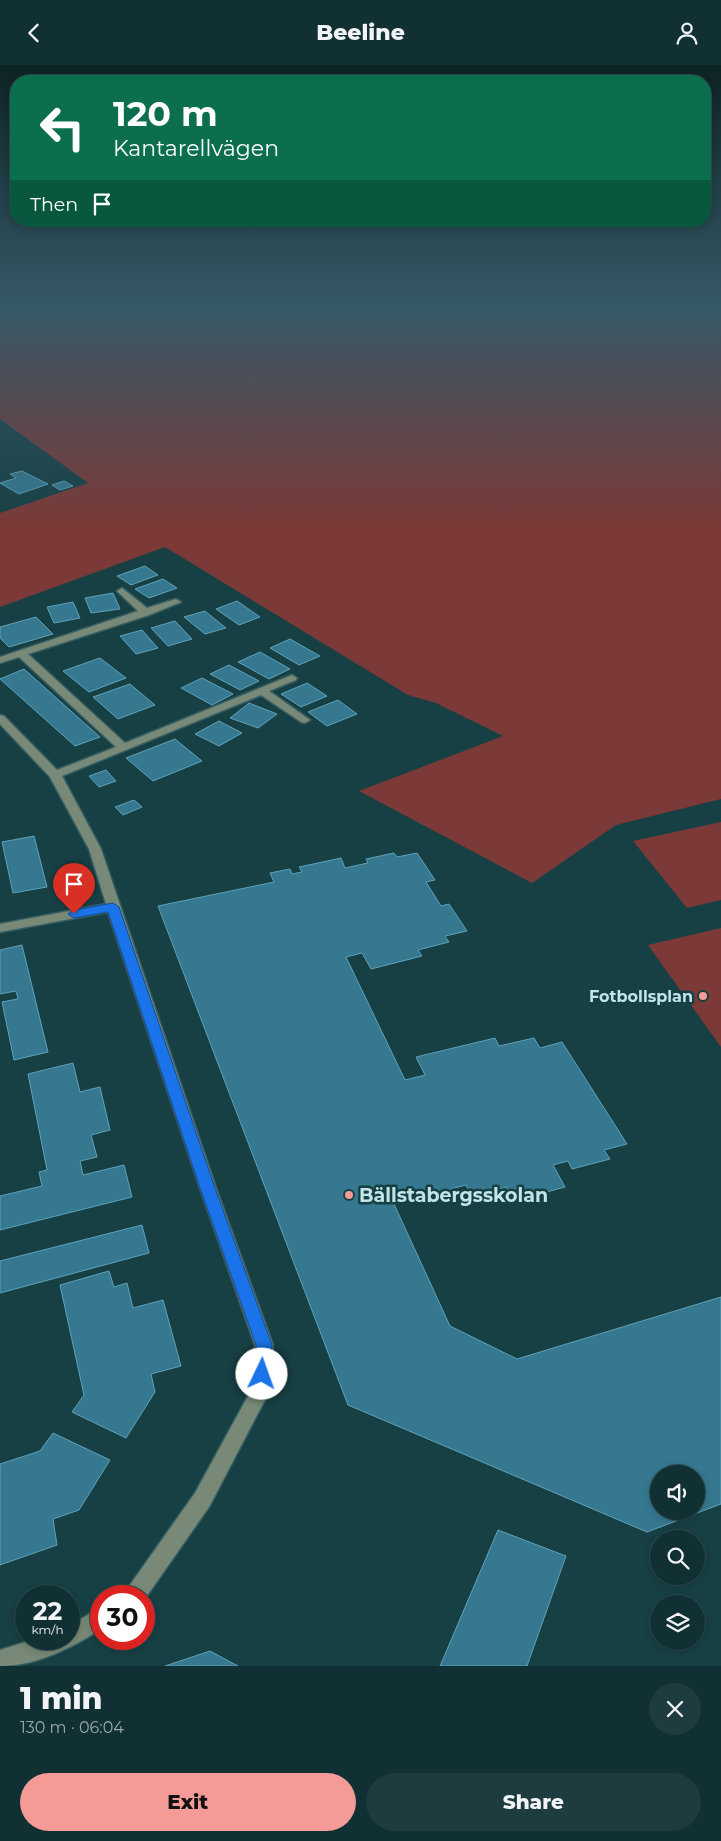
<!DOCTYPE html>
<meta charset="utf-8">
<style>
body{margin:0;font-family:Montserrat,sans-serif;background:#1e3c3f;color:#f1f3f6;height:100vh;display:flex;flex-direction:column;font-size:19px;white-space:nowrap}
*{box-sizing:border-box;margin:0}
p{font-size:16px;color:#9ca9ac}
.icon{flex:none;width:28px;height:28px;fill:none;stroke:currentColor;stroke-width:2;stroke-linecap:round;stroke-linejoin:round}
.map{position:relative;height:1601px;overflow:hidden}
.sheet{display:flex;flex-direction:column;background:#113033;flex:1}
.sheet>*{flex:none}
.guide{position:absolute;left:10px;top:10px;width:701px;height:152px;border-radius:20px;box-shadow:0 2px 8px #0003,0 0 0 1px #304b4e;background:#0b6e4f;color:#fff;overflow:hidden}
.controls{position:absolute;left:650px;top:1400px;display:grid;gap:10px}
.controls a{display:grid;place-items:center;width:55px;height:55px;border-radius:50%;background:#113033;box-shadow:0 2px 8px #0003,0 0 0 1px #304b4e;font-size:25px}
.speed{position:absolute;left:15px;top:1520px;display:flex;gap:10px;font-size:25px;font-weight:700;text-align:center}
.speed>*{display:grid;place-content:center;width:65px;height:65px;border-radius:50%;background:#113033;box-shadow:0 2px 8px #0003,0 0 0 1px #304b4e;line-height:1}
.speed small{font-size:12px;font-weight:400}
.speed .limit{border:8px solid #d22;background:#fff;color:#111}
.pin{position:absolute;display:grid;place-items:center;width:42px;height:42px;color:#fff;margin:-51px -21px;border-radius:50% 50% 50% 0;rotate:-45deg;box-shadow:0 0 5px #0007}
.pin .icon{rotate:45deg}
.me{position:absolute;width:55px;margin:-28px;rotate:3deg;stroke-linejoin:round;filter:drop-shadow(0 0 4px #0008)}
.turn{display:flex;align-items:center;gap:18px;height:105px;padding:0 20px;font-size:22px}
.turn .icon{width:65px;height:65px;stroke-width:2.5}
.turn b{display:block;font-size:35px;line-height:42px}
.then{display:flex;align-items:center;height:48px;padding:0 20px;background:#0003;gap:10px;font-size:19px}
.round{display:grid;place-items:center;flex:none;width:52px;height:52px;border-radius:26px;background:#1e3c3f}
.head{display:flex;align-items:center;justify-content:space-between;height:85px;padding:0 20px}
h1{font-size:30px;font-weight:800;line-height:38px}
.cta{display:flex;gap:10px;margin-top:auto;padding:10px 20px}
.cta a{flex:1;height:58px;border-radius:30px;background:#f59b97;color:#111;font-size:20px;font-weight:800;line-height:58px;text-align:center}
.cta a+a{background:#1e3c3f;color:#f1f3f6}
header{display:flex;justify-content:space-between;align-items:center;height:65px;padding:0 20px;background:#113033;font-size:22px;font-weight:800}
.map>svg:first-child{display:block}
.green{fill:#7b3a38}
.building{fill:#35788f;stroke:#5fa2ba;fill-rule:evenodd}
.lines{fill:none;stroke-linecap:round;stroke-linejoin:round}
.minor-casing{stroke:#365e62;stroke-width:3}
.minor{fill:#788a77;fill-rule:evenodd}
.route{fill:#1a73e8;stroke:#114b97}
.poi-dot{fill:#f59b97;stroke:#174044;stroke-width:2}
.labels{text-anchor:middle;dominant-baseline:central;stroke-width:5;stroke-linejoin:round;paint-order:stroke}
.poi-label{font-size:16px;font-weight:bold;fill:#c1e5e8;stroke:#174044;text-anchor:end}
.near-poi-label{font-size:19px;font-weight:bold;fill:#c1e5e8;stroke:#174044;text-anchor:start}
</style>
<header><svg class="icon" aria-label="back" viewBox="0 0 24 24"><path d="M15 5l-7 7 7 7"/></svg>Beeline<svg class="icon" aria-label="person" viewBox="0 0 24 24"><circle cx="12" cy="8" r="4"/><path d="M4 21q1-7 8-7t8 7"/></svg></header>
<div class="map">
<svg width="721" height="1601" viewBox="0 0 721 1601">
<rect width="100%" height="100%" fill="#174044"/>
<path class="green" d="M0 239H721V734L616 760 532 818 359 726 503 671 436 638 408 630 165 482 0 542V448L88 418 0 354Z
M721 757V835L687 843 633 776Z
M721 863V982L648 880Z"/>
<path class="building" d="M22 406 48 419 19 429 0 418 16 413 10 409Z
M64 416 73 421 60 425 52 420Z
M145 501 158 510 131 520 117 511Z
M163 514 177 523 149 533 135 524Z
M113 528 120 544 91 548 85 533Z
M237 536 260 552 239 560 216 544Z
M73 537 80 553 54 558 47 542Z
M205 546 226 563 205 569 184 552Z
M36 552 53 569 9 582 0 573V562Z
M175 556 192 574 168 581 151 563Z
M142 565 158 583 136 589 120 571Z
M290 574 320 591 299 600 270 583Z
M260 587 290 604 269 614 238 597Z
M100 593 126 613 89 627 63 606Z
M229 600 259 616 240 625 210 609Z
M24 604 100 672 75 681 0 614Z
M202 613 233 629 212 640 181 623Z
M307 618 327 631 301 642 281 629Z
M130 619 155 640 118 654 93 632Z
M338 635 357 649 327 661 308 647Z
M249 638 277 649 258 663 230 653Z
M219 656 242 668 219 681 195 669Z
M175 674 202 696 153 716 126 693Z
M106 705 116 716 99 722 89 711Z
M134 735 142 742 123 750 115 742Z
M34 771 47 822 13 828 2 777Z
M394 788 397 792 417 788 435 815 426 817 441 841 449 839 467 866 445 871 449 877 418 885 422 891 371 904 362 888 346 892 405 1015 425 1010 416 992 495 973 499 981 534 973 540 983 562 977 627 1079 604 1085 610 1094 572 1104 568 1096 553 1100 565 1122 514 1136 506 1122 472 1133 466 1120 394 1139 450 1261 517 1294 721 1232V1439L647 1467 348 1340 158 841 274 817 270 808 290 804 292 809 302 807 299 802 341 793 345 803 368 798 366 794ZM659 1409H696V1446H659Z
M22 880 48 987 14 995 2 937 18 934 16 926 0 929V885Z
M73 998 80 1027 100 1022 110 1065 91 1070 97 1092 80 1096 83 1110 124 1100 132 1132 0 1165V1131L42 1121 39 1107 47 1105 28 1009Z
M142 1160 149 1188 0 1228V1196Z
M109 1206 114 1222 127 1218 133 1243 163 1235 181 1301 151 1309 155 1327 126 1373 72 1347 84 1330 60 1220Z
M53 1368 110 1395 79 1445 53 1454 57 1480 0 1500V1399L40 1386Z
M498 1465 566 1491 527 1601H440Z
M210 1586 238 1601H165Z"/>
<g class="lines">
<g class="minor-casing">
<path id="minor" d="M122 523 147 543 176 534 181 537 149 550 28 589 125 678 292 610 297 613 296 615 269 626 310 655 305 658 301 657 261 630 62 711 101 784 216 1123 273 1280 271 1323 268 1329 209 1442 144 1535V1531H121L124 1524 130 1520 195 1428 253 1322 255 1280 200 1123 108 847 0 867V859L106 839 89 784 50 712 0 659V650L4 651 57 705 116 682 19 592 0 598V592L138 546 119 528 117 526Z
M101 1542V1564C72 1583 36 1601 0 1601V1585L35 1574H69V1561Z"/>
</g>
<use href="#minor" class="minor"/>
</g>
<linearGradient id="sky" x2="0" y2="1"><stop stop-color="#0d2325"/><stop offset="0.52" stop-color="#365967"/><stop offset="1" stop-color="#365967" stop-opacity="0"/></linearGradient>
<rect width="721" height="463" fill="url(#sky)"/>
<path class="route" d="M113 838 119 842 215 1123 272 1280 271 1309 268 1314 262 1316 257 1314 254 1309 256 1280 200 1123 108 847 74 853 68 849 74 845Z"/>
<g class="poi-dot">
<circle cx="703" cy="931" r="5"/>
<circle cx="349" cy="1130" r="5"/>
</g>
<g class="labels">
<g class="poi-label">
<text x="693" y="931">Fotbollsplan</text>
</g>
<g class="near-poi-label">
<text x="359" y="1130">Bällstabergsskolan</text>
</g>
</g>
</svg>
<div class="controls">
<a><svg class="icon" aria-label="sound" viewBox="0 0 24 24"><path d="M4 9h4l5-4v14l-5-4H4zM17 9q2 3 0 6"/></svg></a>
<a><svg class="icon" aria-label="search" viewBox="0 0 24 24"><circle cx="10" cy="10" r="6"/><path d="M15 15l6 6"/></svg></a>
<a><svg class="icon" aria-label="layers" viewBox="0 0 24 24"><path d="M12 4l9 5-9 5-9-5zM3 14l9 5 9-5"/></svg></a>
</div>
<div class="speed"><div>22<small>km/h</small></div><div class="limit">30</div></div>
<div class="pin" style="left:74px;top:849px;background:#d93025"><svg class="icon" aria-label="arrive" viewBox="0 0 24 24"><path d="M6 21V4h12l-3 4 3 4H6"/></svg></div>
<svg class="me" style="left:262px;top:1309px" viewBox="-20 -20 40 40"><circle r="19" fill="#fff"/><path d="M0-13L10 11 0 6-10 11z" fill="#1a73e8"/></svg>
<div class="guide">
<div class="turn"><svg class="icon" aria-label="left" viewBox="0 0 24 24"><path d="M17 20v-9H6M10 6l-5 5 5 5"/></svg><div><b>120 m</b>Kantarellvägen</div></div>
<div class="then">Then<svg class="icon" aria-label="arrive" viewBox="0 0 24 24"><path d="M6 21V4h12l-3 4 3 4H6"/></svg></div>
</div>
</div>
<section class="sheet">
<div class="head"><div><h1>1 min</h1><p>130 m · 06:04</p></div><a class="round"><svg class="icon" aria-label="close" viewBox="0 0 24 24"><path d="M6 6l12 12M18 6L6 18"/></svg></a></div>
<div class="cta"><a>Exit</a><a>Share</a></div>
</section>
